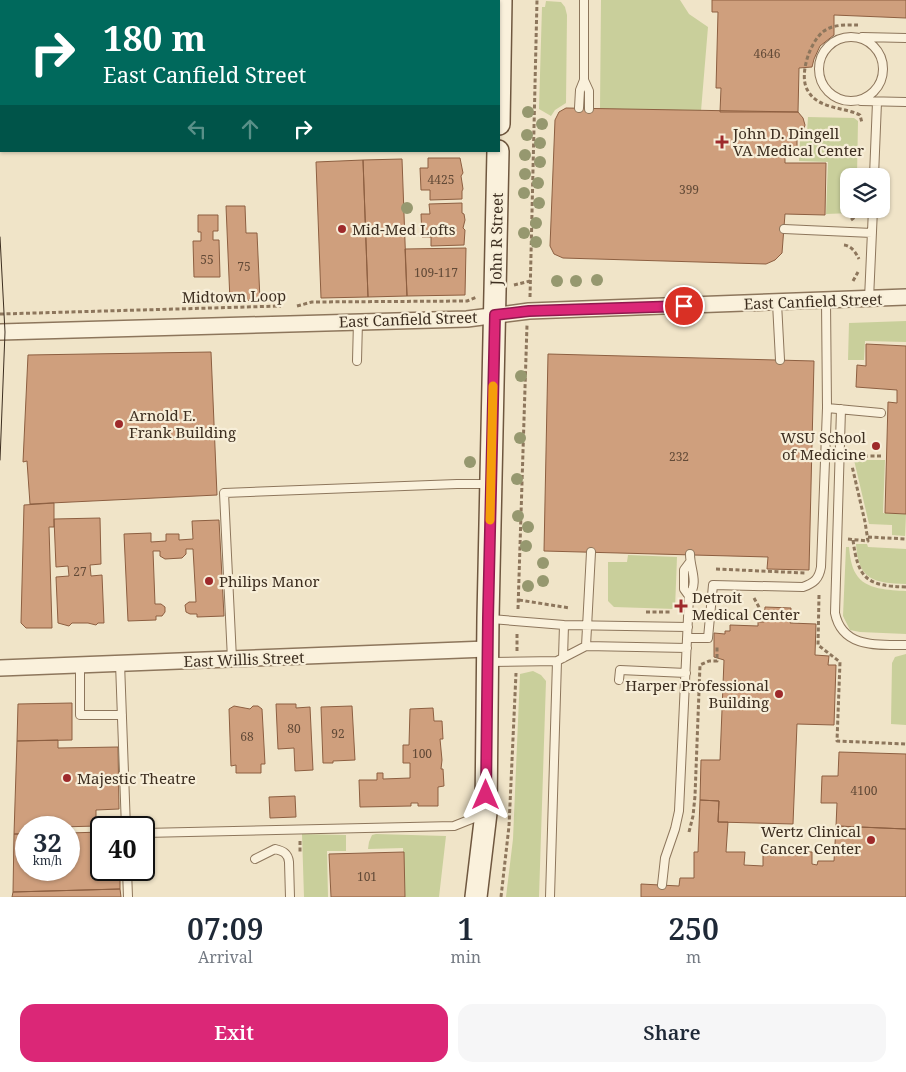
<!DOCTYPE html>
<style>
body{margin:0;font-family:"Noto Serif",serif;background:#f6f6f7;color:#1f2937;height:100vh;display:flex;flex-direction:column;font-size:19px;white-space:nowrap}
*{box-sizing:border-box;margin:0}
p{font-size:16px;color:#747a83}
.icon{flex:none;width:28px;height:28px;fill:none;stroke:currentColor;stroke-width:2;stroke-linecap:round;stroke-linejoin:round}
.map{position:relative;height:897px;overflow:hidden}
.details{display:flex;flex-direction:column;background:#fff;flex:1}
.details>*{flex:none}
.guide{position:absolute;left:0px;top:0px;width:500px;height:152px;box-shadow:0 1px 4px #0004;background:#00695c;color:#fff;overflow:hidden}
.buttons{position:absolute;left:840px;top:168px;display:grid;gap:10px}
.buttons a{display:grid;place-items:center;width:50px;height:50px;border-radius:10px;background:#fff;box-shadow:0 1px 4px #0004;font-size:25px}
.speed{position:absolute;left:15px;top:816px;display:flex;gap:10px;font-size:25px;font-weight:700;text-align:center}
.speed>*{display:grid;place-content:center;width:65px;height:65px;border-radius:50%;background:#fff;box-shadow:0 1px 4px #0004;line-height:1}
.speed small{font-size:12px;font-weight:400}
.speed .limit{border:2px solid #111;border-radius:8px;background:#fff;color:#111}
.pin{position:absolute;display:grid;place-items:center;width:42px;height:42px;color:#fff;margin:-21px;border:2px solid #fff;border-radius:50%;box-shadow:0 1px 5px #0007}
.me{position:absolute;width:55px;margin:-28px;rotate:0deg;stroke-linejoin:round;filter:drop-shadow(0 0 4px #0008)}
.turn{display:flex;align-items:center;gap:18px;height:105px;padding:0 20px;font-size:22px}
.turn .icon{width:65px;height:65px;stroke-width:2.5}
.turn b{display:block;font-size:35px;line-height:42px}
.lanes{display:flex;align-items:center;height:48px;padding:0 20px;background:#0003;justify-content:center;gap:25px;direction:ltr}
.lanes .off{opacity:.35}
.eta{display:flex;justify-content:space-evenly;align-items:center;height:85px;text-align:center}
.eta b{font-size:30px;font-weight:600;line-height:35px}
.action{display:flex;gap:10px;margin-top:auto;padding:10px 20px}
.action a{flex:1;height:58px;border-radius:15px;background:#db2777;color:#fff;font-size:20px;font-weight:600;line-height:58px;text-align:center}
.action a+a{background:#f6f6f7;color:#1f2937}
.map>svg:first-child{display:block}
.green{fill:#c9cf9b}
.building{fill:#cf9f7d;stroke:#8d5f41}
.lines{fill:none;stroke-linecap:round;stroke-linejoin:round}
.lane-casing{stroke:#8d765c;stroke-width:10}
.street-casing{stroke:#8d765c;stroke-width:18}
.secondary-casing{stroke:#6f573f;stroke-width:24}
.path{stroke:#8d765c;stroke-width:3;stroke-dasharray:4 2.5;stroke-linecap:butt}
.lane{stroke:#faf1dc;stroke-width:8}
.street{stroke:#faf1dc;stroke-width:15}
.secondary{stroke:#faf1dc;stroke-width:21}
.tram{stroke:#3d2e20;stroke-width:1}
.tree{fill:#96986f}
.route-casing{stroke:#8e194d;stroke-width:12}
.route{stroke:#db2777;stroke-width:9}
.slow{stroke:#f59e0b;stroke-width:9}
.poi-dot{fill:#9e2a2b;stroke:#f7eed8;stroke-width:2}
.labels{text-anchor:middle;dominant-baseline:central;stroke-width:4.5;stroke-linejoin:round;paint-order:stroke}
.number-label{font-size:12px;fill:#624a37}
.poi-label{font-size:15px;fill:#3d2e20;stroke:#f7eed8;text-anchor:start}
.street-label{font-size:15px;fill:#3d2e20;stroke:#f7eed8}
</style>
<div class="map">
<svg width="906" height="897" viewBox="0 0 906 897">
<rect width="100%" height="100%" fill="#f0e4c8"/>
<path class="green" d="M601 0H680L689 14 708 27 701 111 600 109Z
M546 1 561 2 565 7 567 15 566 103 555 110 551 116 539 109 542 7H545Z
M808 117 854 118 858 121 857 176H849V209H856L852 213 826 214 828 162 799 161 800 140 807 132Z
M906 321V342L865 341 864 360H848L849 323Z
M854 460H885L883 513 906 514 905 536 892 535V525L869 524Z
M856 544H867L868 547 906 549V584C874 583 858 580 856 544Z
M846 547H849C850 556 851 566 856 574 865 590 890 590 906 591V634L860 632 850 630 843 616Z
M628 555 677 557 675 609 614 607 608 601V562H627Z
M906 654V725L891 724 892 663 895 657Z
M533 671 541 675 546 681 539 897H506L513 839 520 674Z
M302 834 346 835V851H327L328 897H304Z
M376 834 446 836 439 897H405L403 848 368 849 369 842 372 835Z"/>
<path class="building" d="M712 0H906V18L834 15V35L820 46 814 59 812 67 799 68 798 112H720L721 88H716L718 12H712Z
M566 108 798 112 803 118 805 125 803 132 797 139V152H785V163H826L825 215 785 214 782 253 775 260 766 264 563 258 554 254 550 246 555 120 559 112Z
M428 158H460L463 173 461 176 463 189 462 191V199L430 200V190H421L420 168H428Z
M402 159 407 296 368 297 363 160Z
M363 160 368 297 321 298 316 162Z
M462 203V213L464 214 465 220 463 228 465 230 464 245 431 246V237H422L421 214H430L429 204Z
M226 206H245L246 233H257L260 300 230 301Z
M198 215H218V231H213V240H219L220 277H194L193 241H201V232H198Z
M466 248 465 295 407 296 405 249Z
M866 344 906 346V514L885 513 888 402 897 403V390L856 387 857 365 866 366Z
M211 352 217 495 30 504 27 461 23 462 28 355Z
M548 354 814 361 809 570 767 569 768 557 544 551Z
M54 503V527H49L52 628H26L21 623 24 505Z
M100 518 101 564 90 565 91 576 102 575 104 623H98L96 625 88 623H72L69 626 58 623 56 577 69 576 68 566 56 567 54 519Z
M219 520 224 616 197 617V614H190L186 612 185 605 189 602H196L193 549H186V554L182 558 165 559 160 556V551H153L155 604H161L165 607V612L162 616H156V620L128 621 124 534 151 533V542L166 541V534H179V540L193 539 192 521Z
M765 607 791 608 790 623 816 624 815 655 829 656 828 665H836L834 725 797 724 793 824 718 822 719 801 700 800 701 760H720L724 660 714 657V633L725 634V631H730V625L758 626V622H764Z
M72 703V740L17 741 18 704Z
M276 704H296V708L310 707 313 770 295 771 294 748 278 749Z
M234 706 250 709 253 706H258L262 709 265 764H261V773H236V765L231 766 229 709Z
M352 706 355 760 333 761V763H323L321 707Z
M433 708 434 721H442L443 739H440L442 760 441 769H443L444 786 438 787V806H418V803H411V806L360 807 359 780H377V773H383V779L410 778V763H403V745H409L410 709Z
M58 740V748L118 747 119 809 96 810V826L26 828V834H14L17 741Z
M839 752 906 754V829L836 826 837 803H821L822 776H838Z
M295 796 296 817 270 818 269 797Z
M700 800 719 801 718 822H728L726 852H745L744 865 763 866V850L812 852V864L817 865 818 861H834L836 826 906 829V897H641V884L679 886 680 878H694V852H698Z
M101 832V870H120V889L13 892 14 834H26V870H69V833Z
M404 852 405 897H331L329 854Z
M120 889 121 897H12L13 892Z"/>
<g class="lines">
<g class="lane-casing">
<path id="lane" d="M819 69a32 32 0 1 1 64 0a32 32 0 1 1-64 0Z
M862 37 906 38
M584 80 589 91V109
M861 101 906 102
M579 108 580 90 584 80V0
M874 176 877 102
M784 229 872 233
M869 299 873 209
M777 303 780 360
M357 361 358 321
M827 408 881 413
M841 409 835 613C842 648 877 645 905 645
M689 596 684 589V570L690 562
M491 619 564 625 688 627
M687 638H708L713 585 803 587C814 583 819 579 821 567L827 408 826 301
M586 646 591 552
M563 658 564 625
M232 659 224 493 457 484H488
M489 662 557 661 586 646 687 648
M120 663 126 828
M80 665V715H122
M619 680 620 670 686 673
M144 833 454 826 484 814
M255 859 275 849C283 851 288 853 289 862L290 897
M127 870 128 897
M662 885 665 858 675 829 679 811 689 596C699 582 690 569 690 554
M550 897 557 661"/>
</g>
<g class="street-casing">
<path id="street" d="M0 332 467 319 529 311 906 297
M0 668 487 649"/>
</g>
<g class="secondary-casing">
<path id="secondary" d="M499 124 501 0
M476 897 486 813 488 618 498 151"/>
</g>
<path class="path" d="M858 25C847 25 834 24 824 31 810 41 798 76 808 91 818 109 844 107 860 115L862 123
M851 220 855 217 860 209
M844 245C852 246 856 253 859 259
M853 281 858 272
M514 285 530 281
M530 297 537 0
M297 306 312 302 467 301 477 297
M0 314 281 306
M851 456H882
M868 537 906 539
M848 539 868 541 865 522 852 466
M853 540C858 579 867 586 906 587
M716 569 806 573
M819 595 818 645 840 662 837 741 906 744
M754 598 760 609V616
M519 600 570 608
M518 609 527 325
M646 612H671
M517 651V633
M689 832 693 816 695 796 700 665 709 661H717V646
M300 841V854
M501 897 509 826 516 673"/>
<use href="#lane" class="lane"/>
<use href="#street" class="street"/>
<use href="#secondary" class="secondary"/>
<path class="tram" d="M0 237 5 332 0 460"/>
</g>
<g class="tree">
<circle cx="528" cy="112" r="6"/>
<circle cx="542" cy="124" r="6"/>
<circle cx="527" cy="135" r="6"/>
<circle cx="540" cy="143" r="6"/>
<circle cx="525" cy="155" r="6"/>
<circle cx="540" cy="162" r="6"/>
<circle cx="525" cy="174" r="6"/>
<circle cx="538" cy="183" r="6"/>
<circle cx="524" cy="193" r="6"/>
<circle cx="539" cy="203" r="6"/>
<circle cx="407" cy="208" r="6"/>
<circle cx="536" cy="223" r="6"/>
<circle cx="524" cy="233" r="6"/>
<circle cx="536" cy="242" r="6"/>
<circle cx="597" cy="280" r="6"/>
<circle cx="557" cy="281" r="6"/>
<circle cx="576" cy="281" r="6"/>
<circle cx="521" cy="376" r="6"/>
<circle cx="520" cy="438" r="6"/>
<circle cx="470" cy="462" r="6"/>
<circle cx="517" cy="479" r="6"/>
<circle cx="518" cy="516" r="6"/>
<circle cx="528" cy="527" r="6"/>
<circle cx="526" cy="546" r="6"/>
<circle cx="543" cy="563" r="6"/>
<circle cx="543" cy="581" r="6"/>
<circle cx="528" cy="586" r="6"/>
</g>
<g class="lines">
<g class="route-casing">
<path id="route" d="M486 795 488 618 495 315 529 311 684 306"/>
</g>
<use href="#route" class="route"/>
<path class="slow" d="M490 520 493 386"/>
</g>
<g class="poi-dot">
<path d="M719.5 134.5h5v5h5v5h-5v5h-5v-5h-5v-5h5z"/>
<circle cx="342" cy="229" r="5"/>
<circle cx="119" cy="424" r="5"/>
<circle cx="876" cy="446" r="5"/>
<circle cx="209" cy="581" r="5"/>
<path d="M678.5 598.5h5v5h5v5h-5v5h-5v-5h-5v-5h5z"/>
<circle cx="779" cy="694" r="5"/>
<circle cx="67" cy="778" r="5"/>
<circle cx="871" cy="840" r="5"/>
</g>
<g class="labels">
<g class="number-label">
<text x="767" y="53">4646</text>
<text x="441" y="179">4425</text>
<text x="689" y="189">399</text>
<text x="207" y="259">55</text>
<text x="244" y="266">75</text>
<text x="436" y="272">109-117</text>
<text x="679" y="456">232</text>
<text x="80" y="571">27</text>
<text x="294" y="728">80</text>
<text x="338" y="733">92</text>
<text x="247" y="736">68</text>
<text x="422" y="753">100</text>
<text x="864" y="790">4100</text>
<text x="367" y="876">101</text>
</g>
<g class="poi-label">
<text x="733" y="133">John D. Dingell<tspan x="733" dy="17">VA Medical Center</tspan></text>
<text x="352" y="229">Mid-Med Lofts</text>
<text x="129" y="415">Arnold E.<tspan x="129" dy="17">Frank Building</tspan></text>
<text x="866" y="437" text-anchor="end">WSU School<tspan x="866" dy="17">of Medicine</tspan></text>
<text x="219" y="581">Philips Manor</text>
<text x="692" y="597">Detroit<tspan x="692" dy="17">Medical Center</tspan></text>
<text x="769" y="685" text-anchor="end">Harper Professional<tspan x="769" dy="17">Building</tspan></text>
<text x="77" y="778">Majestic Theatre</text>
<text x="861" y="831" text-anchor="end">Wertz Clinical<tspan x="861" dy="17">Cancer Center</tspan></text>
</g>
<g class="street-label">
<text transform="translate(496 239) rotate(-89)">John R Street</text>
<text transform="translate(234 296) rotate(-1)">Midtown Loop</text>
<text transform="translate(813 301) rotate(-2)">East Canfield Street</text>
<text transform="translate(408 319) rotate(-2)">East Canfield Street</text>
<text transform="translate(244 659) rotate(-2)">East Willis Street</text>
</g>
</g>
</svg>
<div class="buttons">
<a><svg class="icon" aria-label="layers" viewBox="0 0 24 24"><path d="M12 4l9 5-9 5-9-5zM3 14l9 5 9-5"/></svg></a>
</div>
<div class="speed"><div>32<small>km/h</small></div><div class="limit">40</div></div>
<div class="pin" style="left:684px;top:306px;background:#d93025"><svg class="icon" aria-label="arrive" viewBox="0 0 24 24"><path d="M6 21V4h12l-3 4 3 4H6"/></svg></div>
<svg class="me" style="left:486px;top:795px" viewBox="-20 -20 40 40"><path d="M0-17L14 15 0 8-14 15z" fill="#db2777" stroke="#fff" stroke-width="4"/></svg>
<div class="guide">
<div class="turn"><svg class="icon" aria-label="right" viewBox="0 0 24 24"><path d="M7 20v-9h11M14 6l5 5-5 5"/></svg><div><b>180 m</b>East Canfield Street</div></div>
<div class="lanes"><svg class="icon off" aria-label="left" viewBox="0 0 24 24"><path d="M17 20v-9H6M10 6l-5 5 5 5"/></svg><svg class="icon off" aria-label="ahead" viewBox="0 0 24 24"><path d="M12 20V5M6 11l6-6 6 6"/></svg><svg class="icon" aria-label="right" viewBox="0 0 24 24"><path d="M7 20v-9h11M14 6l5 5-5 5"/></svg></div>
</div>
</div>
<section class="details">
<div class="eta">
<div><b>07:09</b><p>Arrival</p></div>
<div><b>1</b><p>min</p></div>
<div><b>250</b><p>m</p></div>
</div>
<div class="action"><a>Exit</a><a>Share</a></div>
</section>
